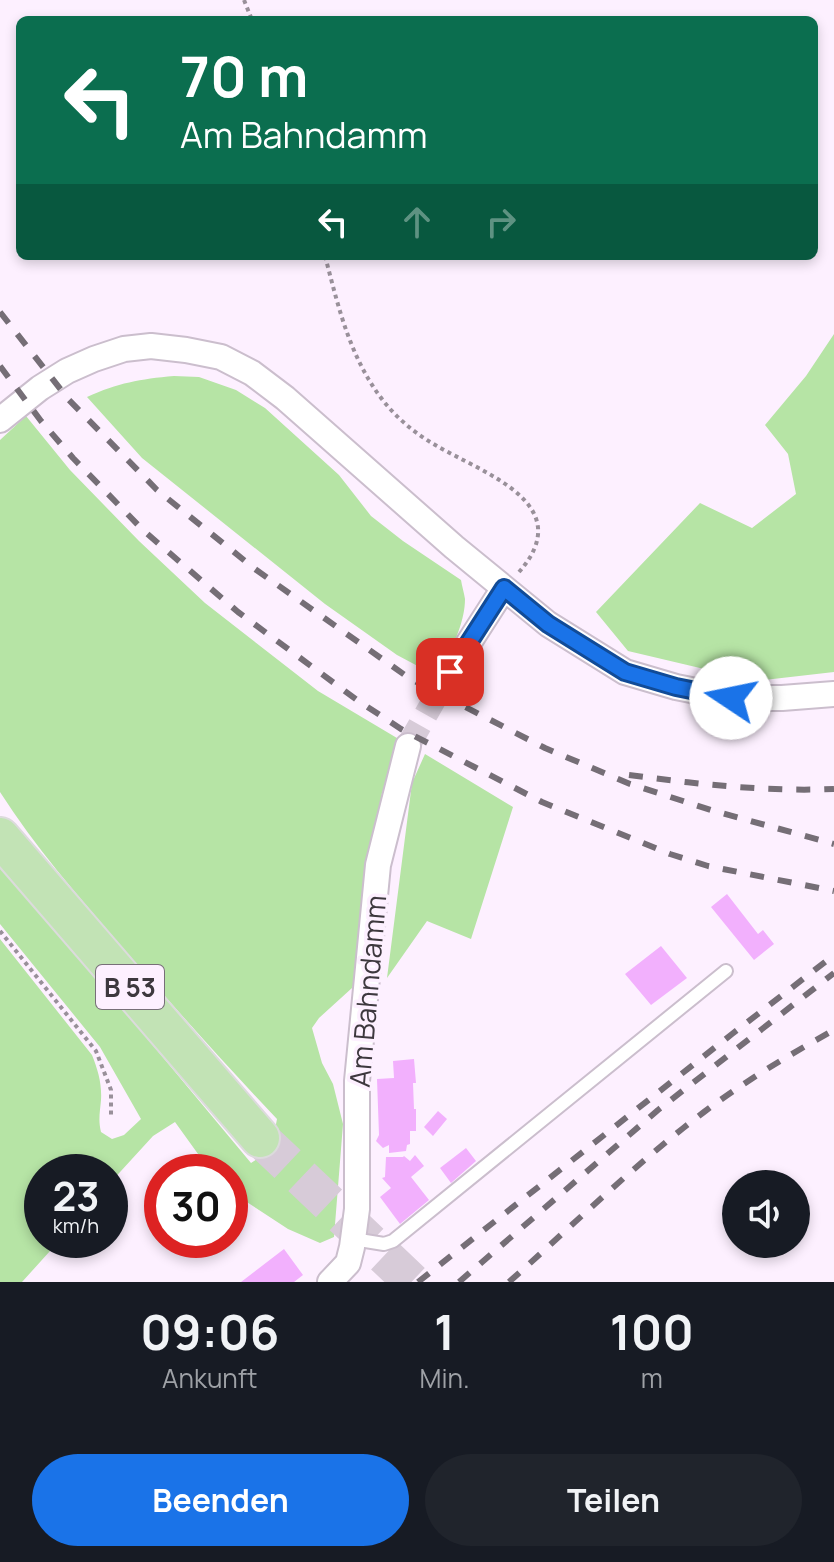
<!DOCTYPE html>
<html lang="de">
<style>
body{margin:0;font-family:Manrope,sans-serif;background:#20242c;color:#f1f3f6;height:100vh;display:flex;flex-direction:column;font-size:30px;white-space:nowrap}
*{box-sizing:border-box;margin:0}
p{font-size:26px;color:#9ea1a6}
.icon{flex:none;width:44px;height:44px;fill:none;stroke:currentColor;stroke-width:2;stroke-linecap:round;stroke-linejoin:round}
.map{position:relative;height:1282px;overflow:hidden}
.side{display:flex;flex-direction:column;background:#171b24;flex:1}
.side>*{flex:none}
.hud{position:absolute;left:16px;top:16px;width:802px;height:244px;border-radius:12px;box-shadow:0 4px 12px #0003;background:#0b6e4f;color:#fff;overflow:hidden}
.buttons{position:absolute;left:722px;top:1170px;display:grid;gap:16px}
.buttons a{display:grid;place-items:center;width:88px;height:88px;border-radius:50%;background:#171b24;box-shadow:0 4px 12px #0003;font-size:40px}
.speed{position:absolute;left:24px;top:1154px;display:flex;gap:16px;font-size:40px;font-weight:700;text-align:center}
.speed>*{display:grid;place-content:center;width:104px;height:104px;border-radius:50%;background:#171b24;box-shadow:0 4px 12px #0003;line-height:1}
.speed small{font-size:20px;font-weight:400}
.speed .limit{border:12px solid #d22;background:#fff;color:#111}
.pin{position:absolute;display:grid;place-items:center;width:68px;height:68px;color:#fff;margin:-34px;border-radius:16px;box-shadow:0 4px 12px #0006}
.me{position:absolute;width:88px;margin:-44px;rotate:281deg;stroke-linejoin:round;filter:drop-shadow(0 0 6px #0008)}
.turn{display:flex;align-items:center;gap:28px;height:168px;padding:0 32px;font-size:36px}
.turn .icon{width:104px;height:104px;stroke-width:2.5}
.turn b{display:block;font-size:56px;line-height:68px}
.lanes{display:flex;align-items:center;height:76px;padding:0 32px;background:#0003;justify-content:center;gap:40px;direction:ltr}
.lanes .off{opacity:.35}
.eta{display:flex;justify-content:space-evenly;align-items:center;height:136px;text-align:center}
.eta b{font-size:48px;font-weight:700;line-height:56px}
.action{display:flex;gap:16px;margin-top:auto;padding:16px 32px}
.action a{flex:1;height:92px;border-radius:48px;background:#1a73e8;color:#fff;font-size:32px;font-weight:700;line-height:92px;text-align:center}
.action a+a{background:#20242c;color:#f1f3f6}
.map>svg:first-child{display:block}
.green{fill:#b6e4a5}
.building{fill:#f2b0fd}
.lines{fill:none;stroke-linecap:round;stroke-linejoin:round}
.street-tunnel{stroke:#d7cbd8;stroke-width:24;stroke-dasharray:24 12;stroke-linecap:butt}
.primary-tunnel{stroke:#d7cbd8;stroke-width:38;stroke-dasharray:38 19;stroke-linecap:butt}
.lane-casing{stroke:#cbbecd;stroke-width:16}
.street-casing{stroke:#cbbecd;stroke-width:28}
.primary-casing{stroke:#dcdbdc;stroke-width:42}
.path{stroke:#99909a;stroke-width:4;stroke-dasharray:4 4;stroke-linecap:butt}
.lane{stroke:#fff;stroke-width:12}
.street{stroke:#fff;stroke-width:24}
.primary{stroke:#c2e3b5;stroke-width:38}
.rail{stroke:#756e76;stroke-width:6;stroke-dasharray:14 14;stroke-linecap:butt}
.route-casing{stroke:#114b97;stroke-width:20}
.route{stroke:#1a73e8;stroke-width:14}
.labels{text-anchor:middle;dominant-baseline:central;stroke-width:7;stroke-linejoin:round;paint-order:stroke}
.shield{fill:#fdf0ff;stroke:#776f78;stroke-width:2}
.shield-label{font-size:26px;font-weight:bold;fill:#3d383e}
.street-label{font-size:28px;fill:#3d383e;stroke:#fdf0ff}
</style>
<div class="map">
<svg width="834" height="1282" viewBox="0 0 834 1282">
<rect width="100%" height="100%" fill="#fdf0ff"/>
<path class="green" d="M834 334V672L755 681 628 651 596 612 700 503 752 528 796 494 788 454 765 425 806 376Z
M174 376 199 377 236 390 265 408 339 475 371 516 403 541 461 580C462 586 464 593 465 599 465 619 455 644 444 660L434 657 427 671 397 655 325 604 142 458 87 397C118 383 140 379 174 376Z
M26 416 70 470 139 541 205 603 318 691 402 741 382 793 372 852 359 969 352 988 319 1018 312 1028 322 1063 333 1084 343 1124 334 1237 320 1243 288 1229 230 1191V1172H211L175 1122 153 1136 110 1183V1172H42V1240H60L22 1282H0V939L92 1055C98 1070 102 1084 101 1100 100 1112 98 1120 101 1132L112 1139 124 1135 141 1119 100 1047 0 924V866L56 929 251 1163 271 1150 277 1119C223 1062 172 1005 121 946 78 896 35 847 0 792V440Z
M425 754 513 807 471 939 427 921 387 978 412 783Z"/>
<path class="building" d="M727 894 758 934 763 930 774 944 754 960 711 907Z
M661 946 687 978 651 1005 625 974Z
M414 1059 416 1083H413L414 1109H416V1131H410V1144L407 1145 406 1151 389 1153V1145L383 1148 376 1141 379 1135 377 1079 394 1078 393 1061Z
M438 1111 447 1119 433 1136 424 1127Z
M466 1148 476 1161 451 1183 440 1168Z
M415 1155 424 1166 411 1177 429 1200 400 1224 380 1197 391 1188 382 1178 385 1177 386 1157H403L404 1156 410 1161Z
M284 1249 303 1275 294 1282H241Z"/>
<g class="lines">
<path class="street-tunnel" d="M408 746 450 672"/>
<path class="primary-tunnel" d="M260 1138 412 1282"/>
<g class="lane-casing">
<path id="lane" d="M353 1239 384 1244 393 1241 726 971"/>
</g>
<g class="street-casing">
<path id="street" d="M0 420 40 388 67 371 94 359 124 349 151 346 186 350 221 357 252 373 285 398 454 547 548 624 625 672 676 687 731 698H782L834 694
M450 672 504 588
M330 1282 348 1263 352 1247 357 1209V1081L378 865 408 746"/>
</g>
<g class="primary-casing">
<path id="primary" d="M0 837 260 1138"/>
</g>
<path class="path" d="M244 0 252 20
M325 256C339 309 350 359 385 403 399 420 417 435 437 446 483 473 579 504 519 572
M0 931 96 1051 111 1090V1117"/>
<use href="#lane" class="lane"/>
<use href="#street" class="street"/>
<use href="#primary" class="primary"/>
<path class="rail" d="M0 312 69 400 157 490 255 569 409 678 545 748 630 784 711 810 834 844
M0 366 41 421 73 458 144 531 238 612 357 700 401 729 542 802 670 854 708 866 834 891
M629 775C697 784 766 792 834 789
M418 1282 732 1034 834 955
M459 1282 658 1110 834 973
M509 1282C573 1225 635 1164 704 1112 745 1081 789 1055 834 1030"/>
</g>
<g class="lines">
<g class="route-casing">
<path id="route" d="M450 672 504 588 548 624 625 672 676 687 731 698"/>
</g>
<use href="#route" class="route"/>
</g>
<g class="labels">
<rect class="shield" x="96" y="965" width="68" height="44" rx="6"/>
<g class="shield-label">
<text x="130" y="987">B 53</text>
</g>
<g class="street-label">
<text transform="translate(367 991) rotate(-85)">Am Bahndamm</text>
</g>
</g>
</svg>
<div class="buttons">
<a><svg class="icon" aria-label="sound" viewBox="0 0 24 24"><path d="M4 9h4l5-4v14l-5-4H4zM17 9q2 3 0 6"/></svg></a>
</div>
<div class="speed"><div>23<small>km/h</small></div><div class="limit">30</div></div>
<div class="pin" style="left:450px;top:672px;background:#d93025"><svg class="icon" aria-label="arrive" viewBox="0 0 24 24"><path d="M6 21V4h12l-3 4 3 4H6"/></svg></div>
<svg class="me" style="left:731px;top:698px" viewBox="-20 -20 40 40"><circle r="19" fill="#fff"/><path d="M0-13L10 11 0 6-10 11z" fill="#1a73e8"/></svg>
<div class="hud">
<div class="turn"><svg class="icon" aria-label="left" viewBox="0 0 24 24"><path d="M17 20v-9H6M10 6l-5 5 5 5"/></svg><div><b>70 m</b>Am Bahndamm</div></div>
<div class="lanes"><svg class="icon" aria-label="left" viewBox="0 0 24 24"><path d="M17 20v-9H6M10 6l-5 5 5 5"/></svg><svg class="icon off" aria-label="ahead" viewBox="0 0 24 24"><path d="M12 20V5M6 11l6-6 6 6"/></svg><svg class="icon off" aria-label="right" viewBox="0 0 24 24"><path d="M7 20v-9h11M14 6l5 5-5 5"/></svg></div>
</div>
</div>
<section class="side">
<div class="eta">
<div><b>09:06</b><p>Ankunft</p></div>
<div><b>1</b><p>Min.</p></div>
<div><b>100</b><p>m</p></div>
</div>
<div class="action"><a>Beenden</a><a>Teilen</a></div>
</section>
